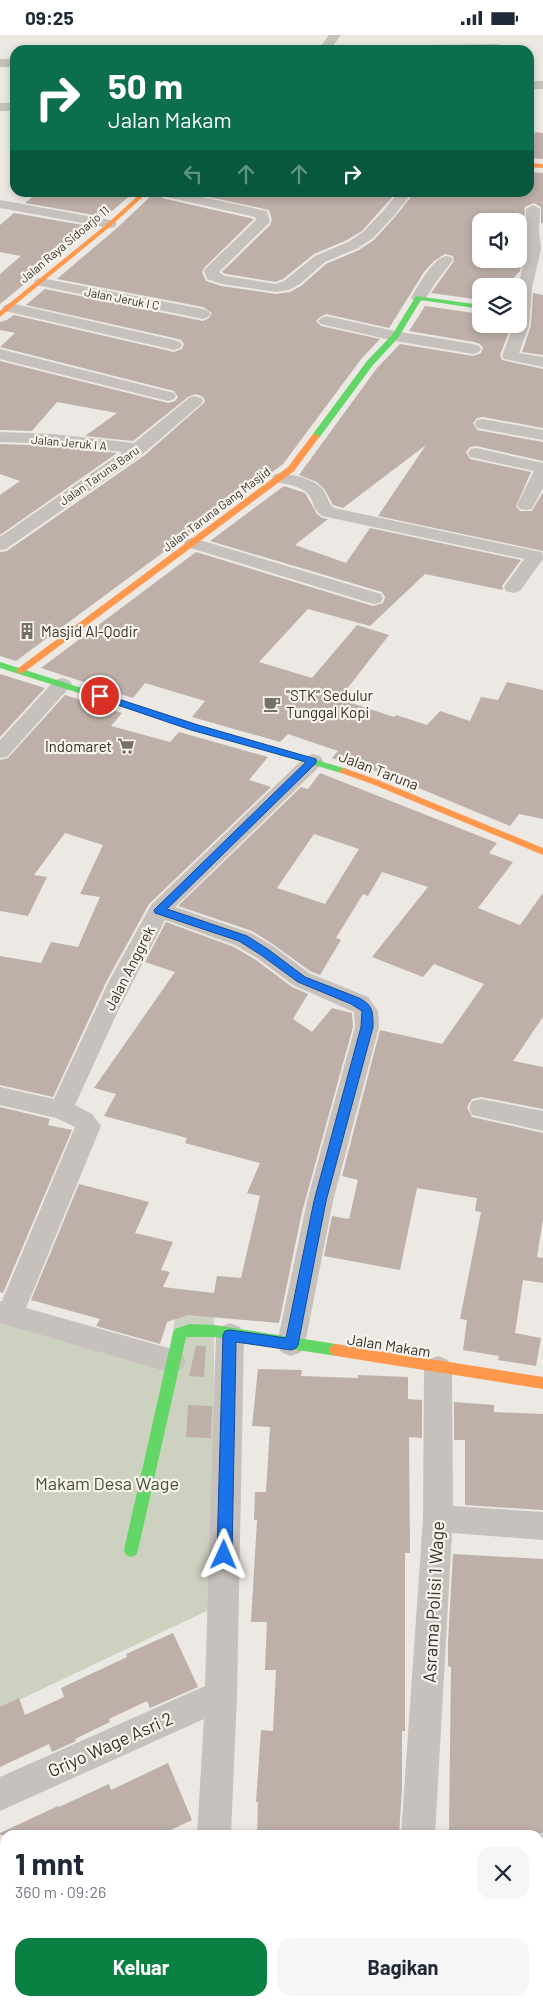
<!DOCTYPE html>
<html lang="id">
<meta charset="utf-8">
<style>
body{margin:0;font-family:Barlow,sans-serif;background:#f6f6f7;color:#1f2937;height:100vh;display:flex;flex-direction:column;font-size:19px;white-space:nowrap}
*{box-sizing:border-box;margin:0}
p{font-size:16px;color:#747a83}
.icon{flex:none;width:28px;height:28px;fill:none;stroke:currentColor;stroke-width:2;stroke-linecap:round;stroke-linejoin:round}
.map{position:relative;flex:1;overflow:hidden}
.details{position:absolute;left:0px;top:1795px;width:544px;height:176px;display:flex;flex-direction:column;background:#fff;border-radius:15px 15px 0 0;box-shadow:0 2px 8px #0003}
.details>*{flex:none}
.banner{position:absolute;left:10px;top:10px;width:524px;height:152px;border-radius:15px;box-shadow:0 2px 8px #0003;background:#0b6e4f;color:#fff;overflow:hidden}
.controls{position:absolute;left:472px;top:178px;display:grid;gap:10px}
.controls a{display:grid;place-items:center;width:55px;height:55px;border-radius:10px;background:#fff;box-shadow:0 2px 8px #0003;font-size:25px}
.pin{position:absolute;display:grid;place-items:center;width:42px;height:42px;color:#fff;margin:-21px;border:2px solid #fff;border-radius:50%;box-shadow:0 1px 5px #0007}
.me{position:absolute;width:55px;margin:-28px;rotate:1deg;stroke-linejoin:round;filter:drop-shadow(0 0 4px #0008)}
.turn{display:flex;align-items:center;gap:18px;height:105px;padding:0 15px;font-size:22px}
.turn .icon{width:65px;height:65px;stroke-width:2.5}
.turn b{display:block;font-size:35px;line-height:42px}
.lanes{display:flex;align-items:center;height:48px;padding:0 15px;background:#0003;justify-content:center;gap:25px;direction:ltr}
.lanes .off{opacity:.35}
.round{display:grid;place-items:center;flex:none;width:52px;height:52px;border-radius:15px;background:#f6f6f7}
.overview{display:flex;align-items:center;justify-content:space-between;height:85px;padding:0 15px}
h1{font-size:30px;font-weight:700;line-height:38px}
.action{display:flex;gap:10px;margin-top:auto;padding:10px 15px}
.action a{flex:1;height:58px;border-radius:15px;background:#0b8043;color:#fff;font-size:20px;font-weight:700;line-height:58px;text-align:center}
.action a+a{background:#f6f6f7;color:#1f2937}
.status{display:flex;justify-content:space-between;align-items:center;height:35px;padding:0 25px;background:#fff;direction:ltr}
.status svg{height:14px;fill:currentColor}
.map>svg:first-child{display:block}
.green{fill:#cdd1bf}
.building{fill:#beafa8;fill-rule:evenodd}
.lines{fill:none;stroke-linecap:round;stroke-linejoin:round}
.street{fill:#c6c1bc;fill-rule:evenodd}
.fast{fill:#63d668;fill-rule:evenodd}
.slow{fill:#ff974d;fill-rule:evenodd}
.route{fill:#1a73e8;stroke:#114b97}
.labels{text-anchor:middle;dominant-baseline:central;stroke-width:4.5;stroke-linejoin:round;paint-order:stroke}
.far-street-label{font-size:12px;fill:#362f2b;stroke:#f8f3ec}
.poi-label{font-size:15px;fill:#362f2b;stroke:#f8f3ec;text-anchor:start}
.street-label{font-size:15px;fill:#362f2b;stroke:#f8f3ec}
.near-park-label{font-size:18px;fill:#445231;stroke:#f8f3ec}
.near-street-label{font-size:18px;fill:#362f2b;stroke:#f8f3ec}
</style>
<div class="status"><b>09:25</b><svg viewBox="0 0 49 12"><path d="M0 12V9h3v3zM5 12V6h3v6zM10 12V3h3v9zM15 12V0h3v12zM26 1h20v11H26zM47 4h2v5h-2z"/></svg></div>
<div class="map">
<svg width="543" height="1971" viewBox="0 0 543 1971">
<rect width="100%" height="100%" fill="#ece8e4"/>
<path class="green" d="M178 1268 214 1276 215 1572 0 1674V1278L168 1323Z"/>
<path class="building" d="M535 97 543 98V124L529 123Z
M529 137 543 138V187L541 189V172L534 168 525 172 523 197 525 214 520 236 506 251H481V265L431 258 454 226 453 221 445 219 434 226 424 237 389 293 326 279 320 282 316 286 321 291 380 304 362 323 283 429 16 626 0 621V517L7 516 145 420 205 367 203 362 196 359 188 362 133 406 85 401 117 378 57 367 32 396 0 395V326L168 368 175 366 178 362 174 356 0 312 15 298 0 295V287L7 285 14 280 174 317 182 314 184 309 181 305 174 303 26 270 45 254 203 286 209 283 212 278 203 272 57 244 117 193 154 158H158L162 163 254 184 205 232 202 237 206 246 221 251 276 259 290 257 301 251 326 229 359 215 374 205 394 183 414 158H529ZM481 186H519V224H481Z
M37 158H133L105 182 25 168Z
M191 158H396L362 196 347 205 314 219 283 244 276 247 226 239 222 237 270 190 272 185 269 175Z
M14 178 94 192 0 269V239L21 221 0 217V190Z
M533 258 543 260V320L522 317 531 291Z
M425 271 481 279V289H512L500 320 502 325 543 334V393L483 382 477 383 473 388 477 395 543 407V426L476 411 470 412 466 417 470 424 531 437 516 471 520 476H532L543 457V516L378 481 426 410 343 473 333 470 325 455 317 447 299 440 377 333 400 309 473 321 481 318 483 313 480 309 474 307 409 296Z
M0 409 54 411 117 418 0 500V460L20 446 0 439Z
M284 451 305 458 317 479 322 483 328 484 295 510 346 528 370 493 521 525 502 551 503 555 425 539 370 591 308 574 259 627 312 643 357 590 389 600 339 664 394 682 396 680 427 690 440 676 470 686 481 662 498 665 507 647 543 655V784L519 779 510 791 385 739 332 723 338 716 288 699 280 707 192 682 205 666 145 648 133 663 41 633 196 517 373 571 383 568 385 562 382 557 210 506Z
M0 639 45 653 0 702Z
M65 660 122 678 111 691 170 707 179 697 268 722 249 745 271 752 149 869 106 947 53 1062 0 1050V921L41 928 51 907 78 912 100 862 80 859 103 810 65 798 34 840 47 842 28 881 0 876V725L8 723Z
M320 738 497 808 489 818 513 827 478 873 520 890 543 858V982L513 1026 543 1032V1074L481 1062 472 1064 467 1072 472 1082 543 1098V1184L537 1222 543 1223V1248L523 1245 515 1298 541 1303 536 1331 498 1325 499 1321 463 1315 467 1285 460 1284 481 1177 475 1176 477 1163 417 1153 400 1235 324 1221 332 1181 349 1184 358 1145 342 1141 380 995 442 1009 484 949 434 929 423 942 372 922 428 852 382 837 368 861 363 859 336 903 341 905 320 940 310 936 274 910 252 896 178 871 301 752 308 754ZM314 799 359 814 325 869 277 853Z
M166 887 234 912 256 925 292 952 308 959 293 984 312 997 332 973 352 978 353 992 302 1177 279 1288 188 1280 167 1287 160 1309 96 1291 100 1284 31 1265 79 1149 149 1167 135 1198 173 1207 161 1235 170 1237 163 1252 214 1258 217 1241 241 1243 260 1161 247 1158 260 1128 185 1108 187 1103 104 1081 116 1059 94 1053 175 937 145 927Z
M0 1072 50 1084 48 1090 72 1095 3 1258 0 1257Z
M196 1311H206L204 1342 189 1341Z
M258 1334 302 1335 301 1341 358 1343V1340L408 1342V1364L422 1365V1403L409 1402 410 1518H405V1696H402V1753L399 1800H257L258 1767H256L261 1695 273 1696 276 1635H265L267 1587H251L257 1485H254L255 1457H266L270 1392 252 1391Z
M454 1367 494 1370V1377L543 1379V1475L465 1470V1405H454Z
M188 1370 212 1371 211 1403 186 1402Z
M453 1519 543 1524V1798L526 1800 449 1795 451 1632 448 1631V1607Z
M173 1598 198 1652 150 1673 147 1666 109 1684 110 1687 75 1704 76 1706 52 1717 49 1709 0 1732V1672L19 1663 25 1680 64 1662 61 1653 127 1622 126 1619Z
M168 1728 192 1785 160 1800H0V1798L58 1771 59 1772 109 1749 111 1755Z"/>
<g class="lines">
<path class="street" d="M329 0H341L330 15H318Z
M497 9 501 10 503 13 502 15H356L362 11Z
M0 24H15V32H0Z
M529 46H543V54H529Z
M0 68H15V76H0Z
M160 158H184L267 176 270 186 268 189 219 237 225 241 276 249 284 246 315 221 348 207 363 197 383 176 398 158H412L393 182 373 203 358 213 325 227 300 249 289 255 276 257 222 249 207 244 204 236 206 233 256 185 255 182 162 161Z
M0 165 110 185 115 186 117 189 115 192 110 193 0 173Z
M533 170 540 174 539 197 541 214 532 253 529 291 519 318 543 322V332L504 324 502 321 514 289H519L518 251 527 214 525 197 526 174Z
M446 221 451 222 453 225 436 247 424 266H414L411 263C418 251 432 224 446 221Z
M41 243 203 274 208 276 211 279 208 282 203 284 36 250 34 247 36 244Z
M10 268 174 305 180 307 182 310 180 313 174 315 5 276 2 273 5 270Z
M326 281 395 296 473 309 479 311 481 314 479 317 473 319 395 306 321 289 318 286 321 283Z
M0 314 174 358 176 361 174 364 168 366 0 324Z
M195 361 201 363 203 366 201 369 144 418 6 514 0 515V502L122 417 54 409 0 407V397L54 399 134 408 189 363Z
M483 384 543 395V405L477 393 475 389 477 385Z
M476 413 543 428V453L532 474 526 475 520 474 517 470 534 436 470 422 468 418 470 414Z
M281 438C296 441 315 443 324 456 328 462 328 468 334 473L536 516 542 517 543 524 520 556 513 558 506 556 504 552 524 524 322 481C311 472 315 469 309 460 303 451 285 449 275 447L272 443 275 439Z
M193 503 381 559 383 563 381 567 374 569 367 567 187 512 184 508 187 504Z
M62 643 69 645 72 649 69 653 7 722 0 723V705L55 645Z
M313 719 320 721 323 726 320 731 175 872 251 898 273 911 309 938 368 962 378 976 379 992 333 1166 305 1309 301 1317 291 1321 281 1317 277 1309 307 1166 355 992 354 977 293 950 257 923 235 910 165 885 119 974 75 1070 92 1079 101 1091 26 1273 172 1314 182 1318 186 1326 182 1334 172 1338 0 1288V1266H2L75 1092 56 1083 0 1070V1052L54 1064 108 948 151 870 306 721Z
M481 1064 543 1076V1096L472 1080 469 1073 472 1066Z
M230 1288 240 1292 244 1300 237 1660 231 1800H197L204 1684 0 1776V1742L205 1651 216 1300 220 1292Z
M438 1321 448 1325 452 1333 453 1471 543 1477V1505L452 1498 435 1800H401L423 1483 424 1333 428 1325Z
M539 1799 543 1800V1834L539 1833V1800H537Z
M53 1966H97L95 1971H51Z
M190 1966H226V1971H190Z
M396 1966H432V1971H396Z"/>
<path class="fast" d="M416 261 481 270V274L421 265 398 303 373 330 319 403H313V399L367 326 392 300Z
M0 627 198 690 347 734 349 736 347 738H341L192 694 0 633Z
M189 1289 214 1290 336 1309 341 1311 343 1315 341 1319 336 1321 214 1302H186L138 1515 136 1520 131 1522 126 1520 124 1515 173 1298 175 1294Z"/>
<path class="slow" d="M529 128 543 129V133L529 132Z
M141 158H147L112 190 0 282V276L108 188Z
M313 399 320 401 294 436 23 638H17V634L288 432Z
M344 733 378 745 543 813V820L372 749 341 738 339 736Z
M336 1309 543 1342V1354L336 1321 331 1319 329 1315 331 1311Z"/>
</g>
<path class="route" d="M100 658 198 690 316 724V728L167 874 247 901 269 915 305 942 359 963C373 970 373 977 373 992L326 1166 298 1310 296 1313 291 1315 236 1307 232 1520 229 1525 224 1527 219 1525 217 1520 223 1300 225 1296 230 1295 286 1303 314 1166 361 992 362 976 351 969 298 947 261 920 239 906 155 878 154 875 306 727 191 695 97 663 95 661Z"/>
<defs>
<g id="building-bare" transform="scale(1.35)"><path d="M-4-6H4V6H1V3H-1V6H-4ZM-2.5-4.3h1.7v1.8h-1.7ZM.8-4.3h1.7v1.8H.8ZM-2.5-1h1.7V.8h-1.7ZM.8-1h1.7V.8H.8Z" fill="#76706c" stroke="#f8f3ec" stroke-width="2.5" paint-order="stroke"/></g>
<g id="cafe-bare" transform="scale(1.35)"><path d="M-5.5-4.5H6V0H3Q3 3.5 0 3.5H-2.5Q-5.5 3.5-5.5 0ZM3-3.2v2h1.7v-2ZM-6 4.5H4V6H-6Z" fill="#76706c" stroke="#f8f3ec" stroke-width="2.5" paint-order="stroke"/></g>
<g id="supermarket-bare" transform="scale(1.35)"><path d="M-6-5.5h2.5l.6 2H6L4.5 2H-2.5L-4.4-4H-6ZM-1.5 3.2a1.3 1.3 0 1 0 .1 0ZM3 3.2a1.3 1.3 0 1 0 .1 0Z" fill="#76706c" stroke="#f8f3ec" stroke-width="2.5" paint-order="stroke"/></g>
</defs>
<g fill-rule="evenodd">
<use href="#building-bare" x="27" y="596"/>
<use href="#cafe-bare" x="272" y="669"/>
<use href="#supermarket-bare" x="126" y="711"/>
</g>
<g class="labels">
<g class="far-street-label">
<text transform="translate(64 209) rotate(-40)">Jalan Raya Sidoarjo 11</text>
<text transform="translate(122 263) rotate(11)">Jalan Jeruk I C</text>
<text transform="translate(69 407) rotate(5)">Jalan Jeruk I A</text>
<text transform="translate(99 440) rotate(-35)">Jalan Taruna Baru</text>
<text transform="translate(216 474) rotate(-37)">Jalan Taruna Gang Masjid</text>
</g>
<g class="poi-label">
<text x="41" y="596">Masjid Al-Qodir</text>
<text x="286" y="660">"STK" Sedulur<tspan x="286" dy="17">Tunggal Kopi</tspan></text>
<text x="112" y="711" text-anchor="end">Indomaret</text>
</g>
<g class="street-label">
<text transform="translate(379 735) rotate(21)">Jalan Taruna</text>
<text transform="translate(129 933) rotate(-63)">Jalan Anggrek</text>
<text transform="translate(389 1310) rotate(9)">Jalan Makam</text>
</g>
<g class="near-park-label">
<text x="107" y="1448">Makam Desa Wage</text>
</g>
<g class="near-street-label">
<text transform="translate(433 1567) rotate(-87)">Asrama Polisi 1 Wage</text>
<text transform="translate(110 1709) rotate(-24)">Griyo Wage Asri 2</text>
</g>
</g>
</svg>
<div class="controls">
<a><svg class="icon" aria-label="sound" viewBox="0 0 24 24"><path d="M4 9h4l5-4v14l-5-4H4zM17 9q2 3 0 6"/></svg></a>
<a><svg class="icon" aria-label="layers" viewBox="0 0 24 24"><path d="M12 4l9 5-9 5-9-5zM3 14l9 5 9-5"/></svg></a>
</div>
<div class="pin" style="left:100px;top:661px;background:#d93025"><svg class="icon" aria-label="arrive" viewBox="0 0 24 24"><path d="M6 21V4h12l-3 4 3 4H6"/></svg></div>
<svg class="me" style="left:224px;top:1520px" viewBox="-20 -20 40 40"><path d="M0-17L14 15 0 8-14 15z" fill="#1a73e8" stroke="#fff" stroke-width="4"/></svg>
<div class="banner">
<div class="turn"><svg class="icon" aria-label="right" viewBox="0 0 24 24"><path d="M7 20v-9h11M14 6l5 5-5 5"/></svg><div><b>50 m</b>Jalan Makam</div></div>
<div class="lanes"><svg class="icon off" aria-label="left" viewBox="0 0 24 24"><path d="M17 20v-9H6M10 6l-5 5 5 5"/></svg><svg class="icon off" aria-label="ahead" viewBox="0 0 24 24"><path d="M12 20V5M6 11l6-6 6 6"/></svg><svg class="icon off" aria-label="ahead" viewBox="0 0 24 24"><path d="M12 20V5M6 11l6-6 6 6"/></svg><svg class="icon" aria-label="right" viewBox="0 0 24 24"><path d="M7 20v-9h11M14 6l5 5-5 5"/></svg></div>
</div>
<section class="details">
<div class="overview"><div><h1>1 mnt</h1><p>360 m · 09:26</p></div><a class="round"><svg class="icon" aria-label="close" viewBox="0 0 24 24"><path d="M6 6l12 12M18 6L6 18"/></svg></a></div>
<div class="action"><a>Keluar</a><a>Bagikan</a></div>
</section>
</div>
